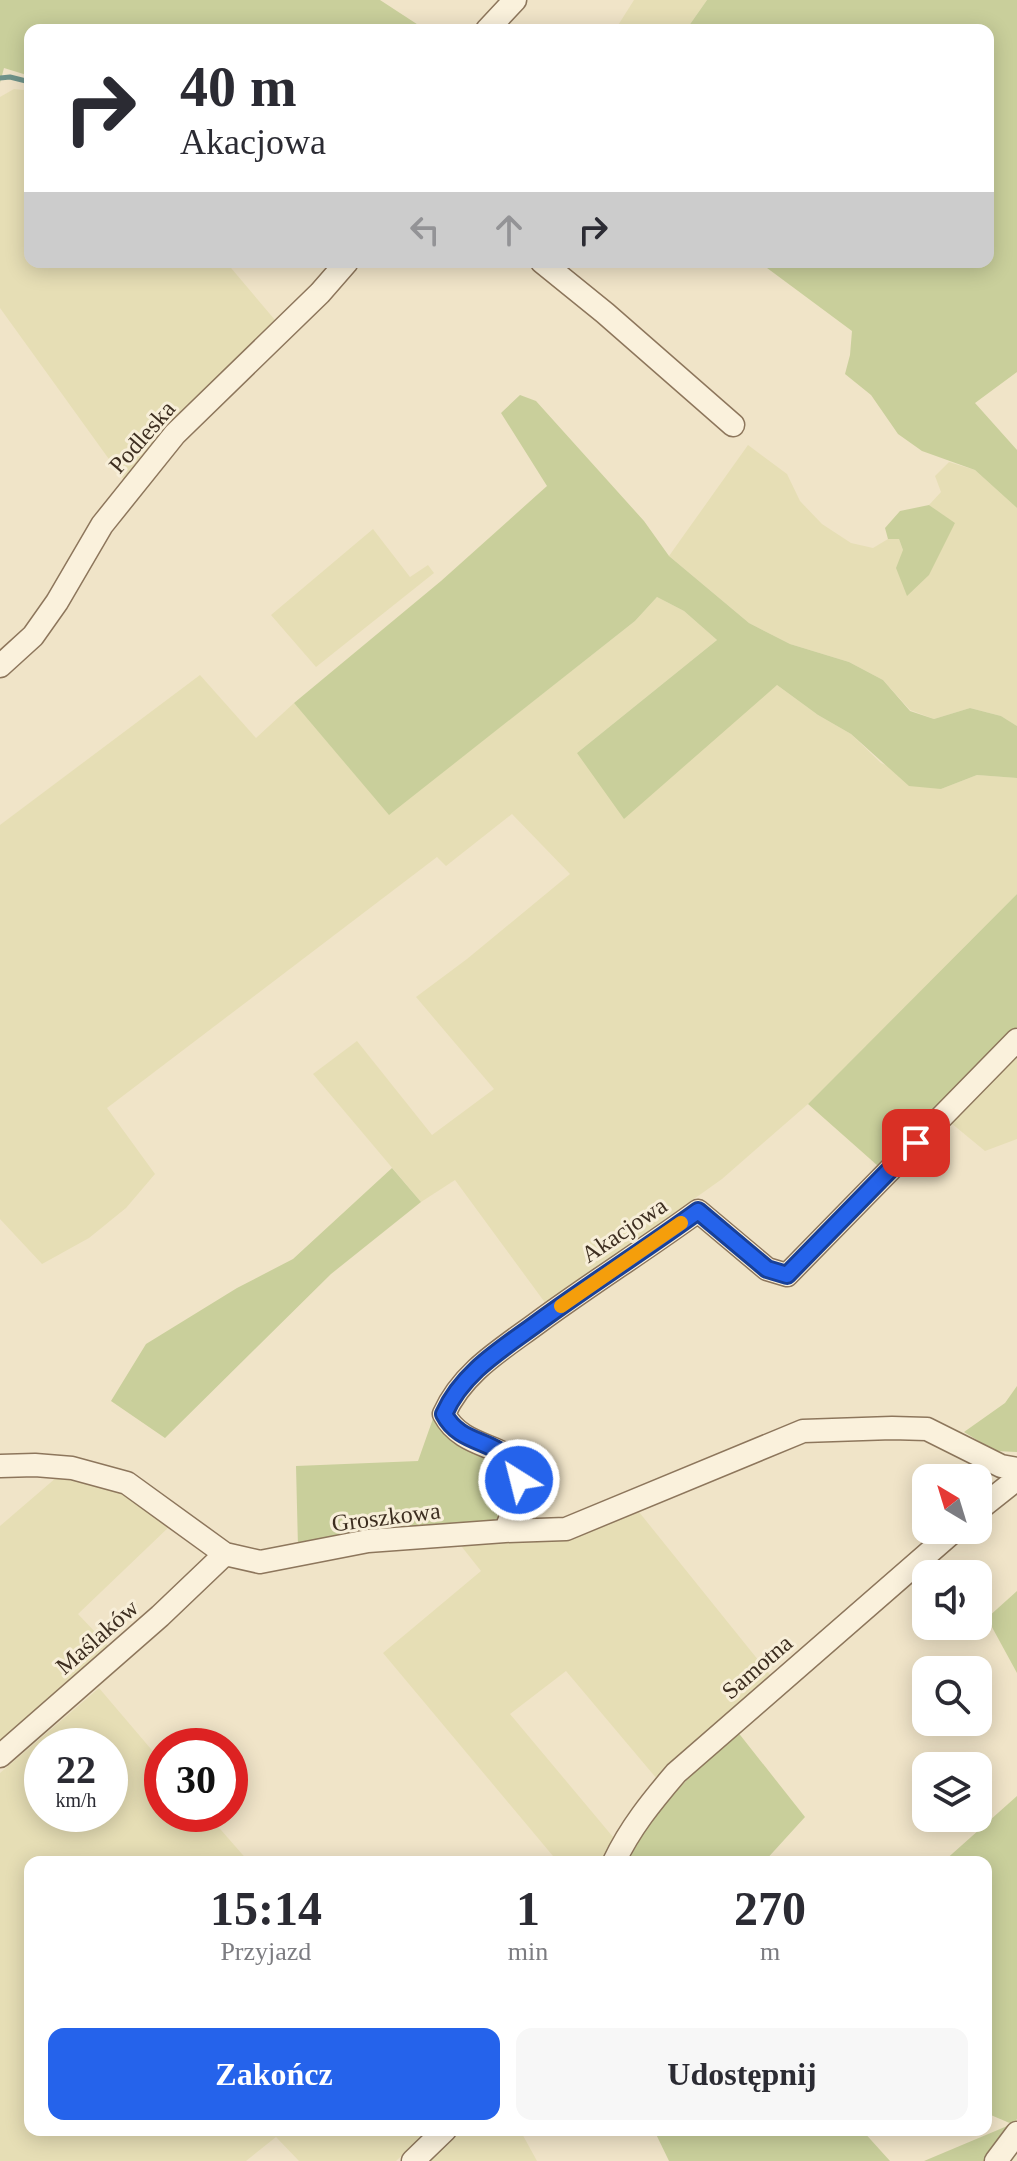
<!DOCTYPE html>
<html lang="pl">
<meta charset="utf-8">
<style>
body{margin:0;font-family:Georgia,serif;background:#f7f7f7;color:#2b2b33;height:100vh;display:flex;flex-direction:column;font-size:30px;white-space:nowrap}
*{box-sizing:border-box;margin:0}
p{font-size:26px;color:#7c7c81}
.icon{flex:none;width:44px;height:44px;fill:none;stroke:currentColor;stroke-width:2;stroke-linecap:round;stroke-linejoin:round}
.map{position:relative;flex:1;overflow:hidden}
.drawer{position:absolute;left:24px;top:1856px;width:968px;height:280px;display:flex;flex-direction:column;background:#fff;border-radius:16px;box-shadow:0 4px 20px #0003}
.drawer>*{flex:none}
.hud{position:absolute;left:24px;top:24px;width:970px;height:244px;border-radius:16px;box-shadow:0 4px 20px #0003;background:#fff;color:#2b2b33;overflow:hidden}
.needle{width:52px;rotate:322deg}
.buttons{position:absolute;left:912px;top:1464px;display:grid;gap:16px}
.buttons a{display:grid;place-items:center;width:80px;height:80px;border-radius:16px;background:#fff;box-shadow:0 4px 20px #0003;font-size:40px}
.speed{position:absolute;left:24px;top:1728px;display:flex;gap:16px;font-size:40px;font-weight:700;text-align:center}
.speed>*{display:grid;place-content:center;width:104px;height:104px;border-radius:50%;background:#fff;box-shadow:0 4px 20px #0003;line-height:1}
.speed small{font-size:20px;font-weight:400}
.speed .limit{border:12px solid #d22;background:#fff;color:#111}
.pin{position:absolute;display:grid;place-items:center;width:68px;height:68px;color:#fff;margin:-34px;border-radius:16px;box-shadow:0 4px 12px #0006}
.me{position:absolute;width:88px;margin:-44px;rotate:324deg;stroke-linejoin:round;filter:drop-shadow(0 0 6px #0008)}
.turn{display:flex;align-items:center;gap:28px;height:168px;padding:0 24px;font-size:36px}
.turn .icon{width:104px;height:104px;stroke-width:2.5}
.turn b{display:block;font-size:56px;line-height:68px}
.lanes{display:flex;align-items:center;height:76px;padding:0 24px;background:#0003;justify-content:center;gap:40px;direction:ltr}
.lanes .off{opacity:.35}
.eta{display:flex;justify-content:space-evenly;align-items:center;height:136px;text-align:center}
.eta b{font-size:48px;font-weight:800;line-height:56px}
.button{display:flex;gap:16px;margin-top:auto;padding:16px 24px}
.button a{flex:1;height:92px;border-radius:16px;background:#2563eb;color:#fff;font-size:32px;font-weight:800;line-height:92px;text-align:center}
.button a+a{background:#f7f7f7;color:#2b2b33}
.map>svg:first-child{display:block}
.farmland{fill:#e6deb5;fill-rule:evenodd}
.green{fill:#c9cf9b}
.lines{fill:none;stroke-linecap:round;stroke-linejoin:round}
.stream{stroke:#6f938a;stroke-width:5}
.minor-casing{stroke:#8d765c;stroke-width:25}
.minor{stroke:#faf1dc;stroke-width:22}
.route-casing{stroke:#184099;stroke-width:20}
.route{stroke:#2563eb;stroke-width:14}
.slow{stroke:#f59e0b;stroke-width:14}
.labels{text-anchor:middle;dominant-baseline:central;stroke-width:6;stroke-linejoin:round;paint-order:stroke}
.street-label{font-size:24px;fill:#3d2e20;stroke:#f7eed8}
</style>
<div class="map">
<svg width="1017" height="2161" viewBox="0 0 1017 2161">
<rect width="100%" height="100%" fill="#f0e4c8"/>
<path class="farmland" d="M634 0H707L686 30H615Z
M14 89 24 90 30 97V262H226L275 320 168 426 124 480 0 308V97Z
M748 445 787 474 800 501 822 524 851 543 873 548 888 539H899L903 550 955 524 929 505 941 492 935 476 949 462 975 470 1017 508V726L1001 716 970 708 934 719 910 710 883 680 849 662 790 644 749 623 669 556Z
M373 529 410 577 428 565 434 573 316 667 271 615Z
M657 597 684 611 717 640 577 753 777 685 818 715 851 734 881 763 941 789 977 775 1017 778V894L808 1104 722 1179 546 1304 455 1180 421 1202 313 1074 357 1041 432 1135 494 1089 416 997 467 959 570 874 512 814 446 866 437 857 107 1108 155 1174 126 1208 89 1238 42 1264 0 1219V825L200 675 256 738 294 703 389 814 635 621Z
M1017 1057V1139L985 1151 951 1123Z
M57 1477 127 1494 171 1525 78 1614 114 1652 0 1747V1526Z
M639 1512 771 1676 657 1779 566 1671 510 1714 613 1837 604 1862H558L383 1653 481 1571 458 1542 568 1540Z
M99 1688 162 1762V1814H207L249 1862H30V2130H429L396 2161H299L276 2137 246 2161H0V1773ZM42 1746H110V1814H42Z
M462 2130H520L537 2161H430Z"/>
<path class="green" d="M0 0H380L426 30H30V76L4 68 0 83Z
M707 0H1017V372L975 403 1017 450V508L975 470 922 451 898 434 871 395 845 374 850 355 852 331 759 262H988V30H686Z
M520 395 536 401 644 521 669 556 749 623 790 644 849 662 883 680 910 711 934 719 970 708 1001 716 1017 726V778L977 775 941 789 909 786 851 734 818 715 777 685 624 819 577 753 717 640 684 611 657 597 635 621 389 815 294 703 441 581 547 486 501 413Z
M929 505 955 523 929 575 907 596 896 568 903 550 899 539H888L885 528 900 511Z
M1017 894V1027L878 1166 808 1104Z
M392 1168 421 1202 331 1274 165 1438 111 1401 146 1344 237 1288 293 1259Z
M1017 1386V1452L995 1451 964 1432 1005 1403Z
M435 1413 499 1457 513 1479 497 1523 298 1547 296 1466 418 1461Z
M1017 1591V1673L987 1618Z
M737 1731 805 1817 764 1862H628C652 1810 696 1770 737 1731Z
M1017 1796V2119L985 2161H924L1012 2124 986 2113V1862H943Z
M654 2130H862L890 2161H669Z"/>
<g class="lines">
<path class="stream" d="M0 78 10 77 30 82"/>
<g class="minor-casing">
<path id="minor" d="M487 30 515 0
M542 262 605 313 733 425
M0 666 33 636 57 602 102 525 175 434 320 293 347 262
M0 1466 35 1465 72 1468 127 1483 225 1554 260 1562 368 1541 505 1531 566 1529 803 1431 892 1428 927 1429 1001 1466 1017 1469
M978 1510 1017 1479
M505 1531C553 1427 472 1467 444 1414 463 1371 504 1348 540 1321 592 1283 646 1249 698 1211L767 1269 787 1275 1017 1040
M0 1756 160 1616 225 1554
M614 1862C630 1828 652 1801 676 1773L955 1530
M413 2161 445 2130
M996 2161 1017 2133"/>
</g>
<use href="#minor" class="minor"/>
</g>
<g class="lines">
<g class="route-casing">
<path id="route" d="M519 1480C509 1435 463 1451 444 1414 463 1371 504 1348 540 1321 592 1283 646 1249 698 1211L767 1269 787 1275 916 1143"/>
</g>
<use href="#route" class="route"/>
<path class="slow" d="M561 1306 681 1223"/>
</g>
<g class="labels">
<g class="street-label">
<text transform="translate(142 437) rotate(-49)">Podleska</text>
<text transform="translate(624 1230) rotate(-34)">Akacjowa</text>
<text transform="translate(386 1517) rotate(-7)">Groszkowa</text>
<text transform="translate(97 1637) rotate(-41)">Maślaków</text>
<text transform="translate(757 1667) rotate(-41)">Samotna</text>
</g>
</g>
</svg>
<div class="buttons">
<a><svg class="needle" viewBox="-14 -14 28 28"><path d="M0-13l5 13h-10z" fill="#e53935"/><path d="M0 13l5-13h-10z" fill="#7c7c81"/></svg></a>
<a><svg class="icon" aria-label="sound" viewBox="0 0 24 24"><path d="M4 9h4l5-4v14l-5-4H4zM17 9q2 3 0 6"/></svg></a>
<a><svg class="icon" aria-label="search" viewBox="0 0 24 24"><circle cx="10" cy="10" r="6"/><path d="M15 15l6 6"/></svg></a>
<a><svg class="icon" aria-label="layers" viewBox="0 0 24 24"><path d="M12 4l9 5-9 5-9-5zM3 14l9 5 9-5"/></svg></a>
</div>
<div class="speed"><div>22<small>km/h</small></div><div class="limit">30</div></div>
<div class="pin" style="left:916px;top:1143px;background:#d93025"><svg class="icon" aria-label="arrive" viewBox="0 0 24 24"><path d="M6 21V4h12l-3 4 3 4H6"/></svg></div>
<svg class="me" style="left:519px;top:1480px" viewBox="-20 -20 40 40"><circle r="17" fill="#2563eb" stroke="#fff" stroke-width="3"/><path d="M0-11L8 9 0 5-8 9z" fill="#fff"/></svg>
<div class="hud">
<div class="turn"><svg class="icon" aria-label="right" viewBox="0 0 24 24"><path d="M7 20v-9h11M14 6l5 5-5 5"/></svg><div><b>40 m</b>Akacjowa</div></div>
<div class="lanes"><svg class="icon off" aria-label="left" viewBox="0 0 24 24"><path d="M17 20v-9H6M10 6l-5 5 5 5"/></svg><svg class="icon off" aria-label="ahead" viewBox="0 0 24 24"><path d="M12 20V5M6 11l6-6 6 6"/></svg><svg class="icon" aria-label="right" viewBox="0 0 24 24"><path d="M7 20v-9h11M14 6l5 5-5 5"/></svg></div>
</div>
<section class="drawer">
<div class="eta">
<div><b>15:14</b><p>Przyjazd</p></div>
<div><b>1</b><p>min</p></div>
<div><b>270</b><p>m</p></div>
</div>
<div class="button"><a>Zakończ</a><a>Udostępnij</a></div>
</section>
</div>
